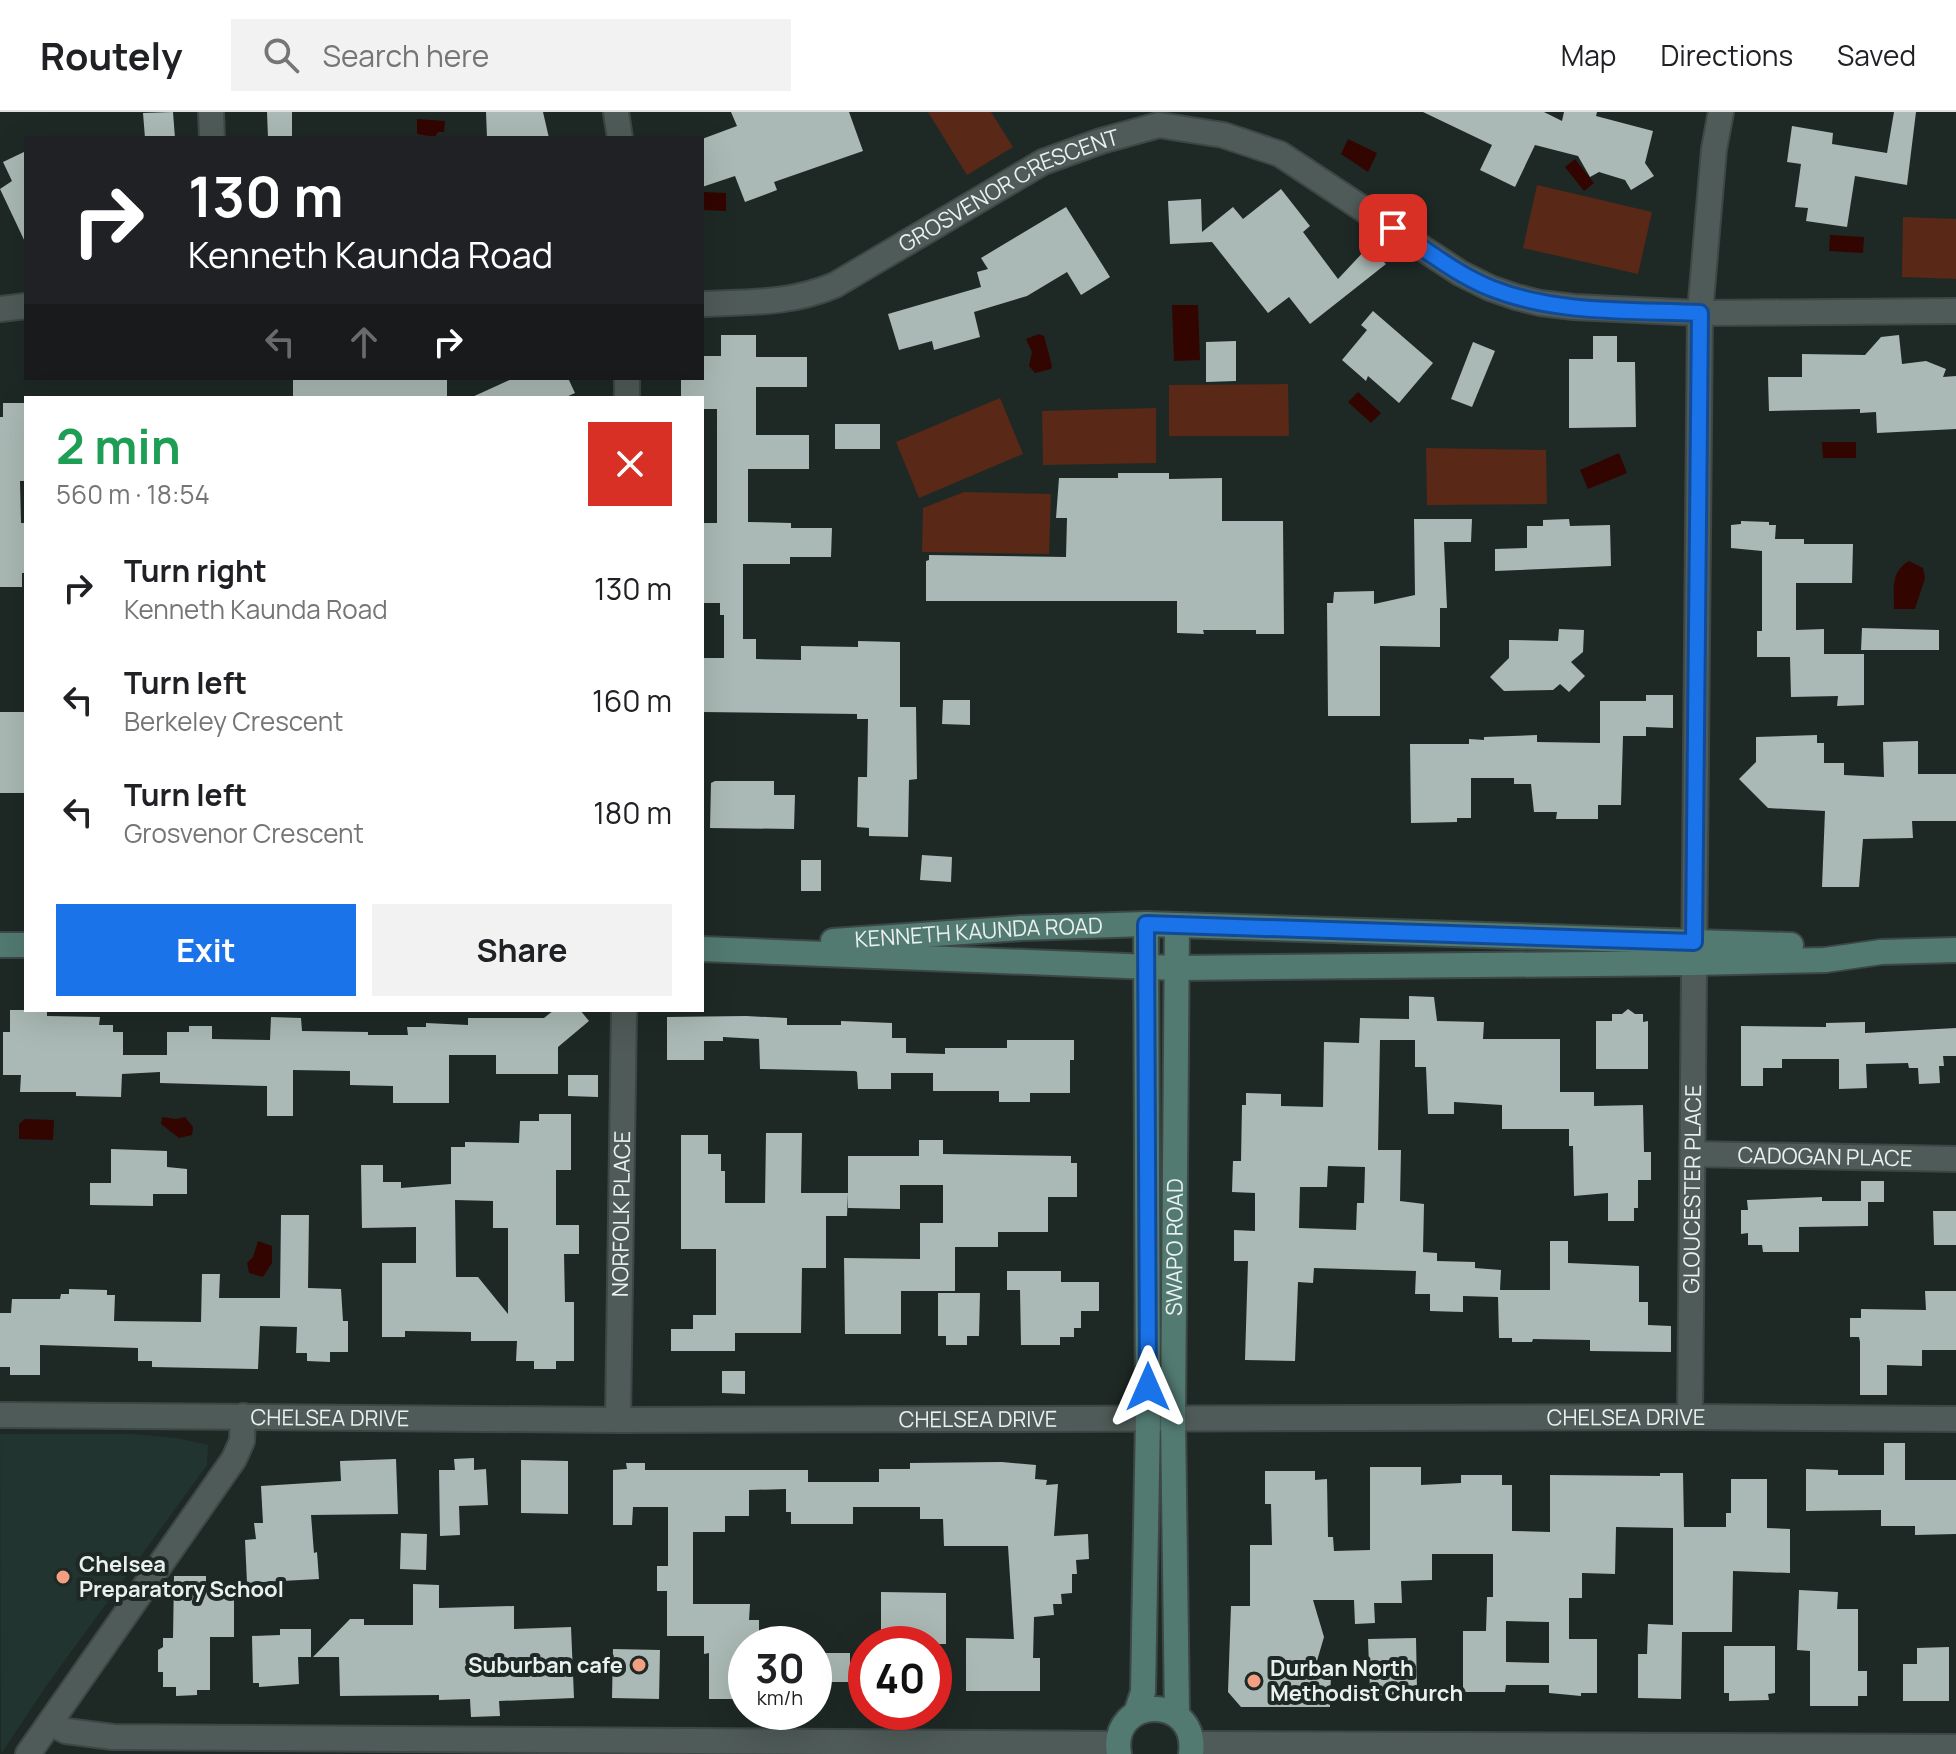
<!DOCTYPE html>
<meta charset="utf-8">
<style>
body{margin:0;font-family:Manrope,sans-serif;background:#f2f2f2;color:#202124;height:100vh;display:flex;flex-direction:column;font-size:30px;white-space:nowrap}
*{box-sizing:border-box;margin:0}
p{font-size:26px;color:#757577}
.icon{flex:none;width:44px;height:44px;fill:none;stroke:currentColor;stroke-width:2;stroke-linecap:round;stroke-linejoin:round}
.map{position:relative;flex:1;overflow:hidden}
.sheet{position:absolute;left:24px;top:284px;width:680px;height:616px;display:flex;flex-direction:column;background:#fff;border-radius:0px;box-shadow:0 8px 32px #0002}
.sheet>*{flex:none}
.banner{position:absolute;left:24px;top:24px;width:680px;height:244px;border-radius:0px;box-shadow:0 8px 32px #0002;background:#202124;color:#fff;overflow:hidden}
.speed{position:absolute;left:728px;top:1514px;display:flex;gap:16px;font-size:40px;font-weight:700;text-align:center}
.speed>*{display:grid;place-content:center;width:104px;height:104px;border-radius:50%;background:#fff;box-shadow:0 8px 32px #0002;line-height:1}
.speed small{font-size:20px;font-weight:400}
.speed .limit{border:12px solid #d22;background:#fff;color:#111}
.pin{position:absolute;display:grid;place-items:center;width:68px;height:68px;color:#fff;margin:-34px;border-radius:16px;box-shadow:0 4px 12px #0006}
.me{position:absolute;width:88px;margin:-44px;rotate:0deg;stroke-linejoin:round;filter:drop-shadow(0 0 6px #0008)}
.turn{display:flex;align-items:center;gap:28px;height:168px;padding:0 32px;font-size:36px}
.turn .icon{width:104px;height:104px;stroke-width:2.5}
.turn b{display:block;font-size:56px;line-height:68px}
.lanes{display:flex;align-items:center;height:76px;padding:0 32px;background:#0003;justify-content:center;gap:40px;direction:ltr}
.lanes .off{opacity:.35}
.round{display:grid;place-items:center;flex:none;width:84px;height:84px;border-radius:0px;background:#f2f2f2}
.summary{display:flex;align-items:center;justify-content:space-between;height:136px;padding:0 32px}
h1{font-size:48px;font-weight:700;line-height:60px;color:#1e9e55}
.primary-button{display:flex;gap:16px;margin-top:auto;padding:16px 32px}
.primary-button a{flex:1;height:92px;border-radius:0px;background:#1a73e8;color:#fff;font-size:32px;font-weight:700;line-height:92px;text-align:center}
.primary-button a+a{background:#f2f2f2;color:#202124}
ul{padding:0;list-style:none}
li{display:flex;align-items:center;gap:24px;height:112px;padding:0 32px}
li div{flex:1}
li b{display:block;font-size:30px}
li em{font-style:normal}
header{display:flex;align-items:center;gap:48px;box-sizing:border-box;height:112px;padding:0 40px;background:#fff;border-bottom:2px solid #e0e0e0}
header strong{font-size:38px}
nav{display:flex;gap:44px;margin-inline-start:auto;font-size:28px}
.search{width:560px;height:72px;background:#f2f2f2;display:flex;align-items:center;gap:20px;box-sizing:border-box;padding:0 28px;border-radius:0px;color:#757577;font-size:30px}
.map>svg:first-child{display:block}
.built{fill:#21342f}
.green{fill:#592816}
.water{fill:#320500}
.building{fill:#aab9b5;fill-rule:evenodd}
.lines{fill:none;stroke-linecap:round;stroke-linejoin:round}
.street-casing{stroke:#3d4745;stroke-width:28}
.secondary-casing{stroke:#3d4745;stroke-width:28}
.street{stroke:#4f5b58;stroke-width:24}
.secondary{stroke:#527a71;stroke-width:24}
.route-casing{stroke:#114b97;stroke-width:20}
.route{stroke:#1a73e8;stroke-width:14}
.poi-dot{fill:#f3a082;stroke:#1e2926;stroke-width:3}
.labels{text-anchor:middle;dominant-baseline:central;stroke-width:8;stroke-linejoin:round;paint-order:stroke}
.street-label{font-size:22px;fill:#e9f0ee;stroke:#1e2926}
.poi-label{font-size:22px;font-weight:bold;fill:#e9f0ee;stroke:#1e2926;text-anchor:start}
</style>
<header>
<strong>Routely</strong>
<div class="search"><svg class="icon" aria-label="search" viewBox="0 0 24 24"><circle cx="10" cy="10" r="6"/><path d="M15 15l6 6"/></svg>Search here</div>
<nav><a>Map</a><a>Directions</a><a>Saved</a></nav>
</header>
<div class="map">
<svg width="1956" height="1642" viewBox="0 0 1956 1642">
<rect width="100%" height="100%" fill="#1e2926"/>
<path class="built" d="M0 1322H131L177 1326 208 1333 207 1353 44 1577 1 1642Z"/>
<path class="green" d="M928 0H991L1013 35 967 63Z
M1537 73 1652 100 1638 162 1523 136Z
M1903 105 1956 107V167L1902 165Z
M1288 272 1289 324H1169V273Z
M1000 286 1023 342 919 386 896 330Z
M1156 296V351L1043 353 1042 299Z
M1426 336 1546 338 1547 392 1427 393Z
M964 380 1051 382 1049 442 922 440 923 396Z"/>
<path class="water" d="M417 7 445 9 444 20H438L435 25 417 22Z
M1348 27 1377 41 1368 60 1341 42Z
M1575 47 1594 71 1584 79 1565 55Z
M704 80 726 81V99L704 98Z
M1830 123 1864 125 1863 141 1829 139Z
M1172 193H1198L1200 248 1174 249Z
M1039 222 1044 224 1052 254 1051 257 1035 261 1029 254 1032 240 1026 227Z
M1358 280 1381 301 1371 311 1348 290Z
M1822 330H1856V346H1823Z
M1619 341 1627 361 1588 377 1580 358Z
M1909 449 1923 456 1925 466 1915 497H1894C1894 478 1890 460 1909 449Z
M162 1005 176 1007 185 1005 193 1015 192 1023 179 1026 161 1012Z
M25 1007 54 1008 53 1028 19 1027V1012Z
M258 1129 272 1134V1151L263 1165 249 1161 247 1151 253 1145Z"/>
<path class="building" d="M173 0 175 26H145L143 1Z
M267 0H292V26H268Z
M486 0H543L549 26H487Z
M731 0H849L863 39 774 70 777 78 745 90 735 64 702 75V27L737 14Z
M1423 0H1544L1562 9 1564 0H1597L1596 4 1653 19 1645 51 1654 64 1631 78 1625 68 1599 60 1590 65 1578 44 1535 33 1515 75 1480 58 1492 33Z
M1894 0H1916L1907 73 1855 64 1847 115 1806 109 1808 96 1795 95 1801 52 1787 50 1792 14 1833 21 1832 32 1887 41Z
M26 39V132L0 77 12 69 3 50Z
M1281 77 1310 114 1303 120 1338 167 1368 135 1386 152 1310 212 1289 185 1268 201 1212 130 1170 132 1168 89 1201 87 1202 120 1233 95 1243 107Z
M1066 95 1110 165 1081 183 1067 160 1027 184 974 200 980 225 934 238 932 229 899 238 888 202 981 175 977 160 988 157 981 146Z
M1373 199 1433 251 1399 291 1368 264 1366 269 1342 248 1367 218 1361 213Z
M721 223H756V245H807V275H756V323H809V357H748V410L791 411V416H832L831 445H790V452H743V527H756V547L801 548V534L858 535V529L900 530V595H916L917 667 909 668 908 725 869 724V716L857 715 858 665H867L868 607H857V602L702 600V546H724V503H720V491H702V411H717V297H702V286H681V266H702V244H721Z
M1899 223 1902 252 1926 249 1946 257 1943 265 1956 264V317L1877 321 1876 300 1860 301V297L1769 299 1768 265H1802V242L1865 243 1881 225Z
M1593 224H1617V250H1635L1636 315 1569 316V247H1593Z
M1236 229V269L1206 270V230Z
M1473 230 1495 239 1472 295 1451 287Z
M293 266H447V286H293Z
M514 266H568L575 281 564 286H470Z
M3 291H26V369H20L21 411H26V461H22V475H0V305H3Z
M835 312H880V337H835Z
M1118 361H1169V367L1222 366V409H1283L1284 522H1256V518H1203L1204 522 1177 521V489H926V449L929 448V443L1066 445 1067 406H1056L1059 366H1118Z
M1414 407H1472L1471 430H1444L1447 496H1440V535L1380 534V604H1328L1327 491H1333L1334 480 1374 479V492L1415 483Z
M1569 407 1570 414 1610 413 1611 454 1495 459V437L1527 436V414H1543V408Z
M1741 409 1769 410V413H1776L1775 427H1804V432H1853L1852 471H1796V518L1824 517V542H1864V593L1837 594 1838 584 1791 585 1790 545H1757V519H1762V439L1731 436V413L1741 412Z
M1862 516 1939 518V538H1861Z
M1559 517 1584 518 1583 540 1571 550 1585 564 1569 580 1560 572 1553 578 1504 579 1490 565 1509 546V528L1558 529Z
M1646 583H1673V616L1646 615V624H1623L1621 693H1598V707H1556L1557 700H1534L1531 672H1514V666H1471V706H1457V710L1411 711 1410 632H1469V627L1484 628V625L1537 623V630L1600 631V589H1646Z
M943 588H970V613L942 612Z
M0 600H26V681H0Z
M1817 623V631H1824V651H1844V663L1884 665 1883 630 1918 629V662H1956V709H1912L1913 726 1863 727 1859 775H1822L1825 699 1768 696 1739 667 1756 650V625Z
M715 669H774V683H795L794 717 710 716 711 671Z
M922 743 952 745 951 770 920 768Z
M801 748H821V779H801Z
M1409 884 1434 885 1437 909 1484 910 1483 927H1560V980H1594V994L1643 993 1644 1040H1651V1068H1638V1096H1634V1109H1608V1081L1574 1084 1573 1034H1569V1017H1502V993L1454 990V1002H1428L1426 955H1415V928H1380L1378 1038H1401L1400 1089 1424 1092 1423 1140 1437 1141V1149L1475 1150V1156L1501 1158 1500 1178H1550V1129H1568V1151L1639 1154V1190H1648V1213L1671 1214V1240L1590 1239V1228L1533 1227 1532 1230H1512V1226H1499L1498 1185 1463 1184V1200L1430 1199V1182H1415L1416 1159 1314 1156 1313 1171 1298 1170 1295 1249 1245 1248 1248 1149H1234V1118L1255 1119V1081L1232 1080 1233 1049H1241L1242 993H1246V981L1281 982V994L1323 995 1324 930 1359 931 1360 906 1409 907ZM1328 1054 1365 1055 1364 1091H1357L1356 1118 1299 1116 1300 1075H1327Z
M1628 897 1635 902H1643V910L1648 909V957H1596V909H1612V902H1622Z
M10 898H47V904L100 905 99 913H113V920H123V943H167V920H189V914H212V927L270 928 271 905 301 906 302 919 368 920V923H408L407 915H426V911L468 913V906H544L554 898H580L589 909 558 935V962H496V943H449V991H393V974L350 973V959L293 958V1004H267V974L160 971V960L122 962 121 985 76 984V980H20L21 963H3V920H10Z
M746 904 787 906V913H841V909L892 911V926H906V941L945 942V936H1007V928H1074V948H1070V981H1030V990H999V979H933V961H891V977H858L857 960 855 959 760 957 759 927 723 925V929H704V948H667V905Z
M1865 910V921L1956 916V944H1943L1944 954H1939L1940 971 1919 972 1918 956H1909L1908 951 1866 952 1867 976 1839 977V947H1782V956H1763V974H1741V914L1826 915V911Z
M568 963H598V985L568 984Z
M539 1002H571V1058H556V1113H579V1142H564L565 1190H574V1249H556V1257H534V1249H516L517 1229H471V1220L405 1219V1225H382V1151H416V1115L362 1116 361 1053H383V1070H401V1076L451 1072V1035H465V1030L519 1031 520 1009H539ZM455 1088 493 1089V1116H508V1202L478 1165H456Z
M766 1021H802L801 1081H848L847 1104H826V1156H802L801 1221H735V1239H671V1217H693V1203H716V1137H681V1023H708V1042H721V1059H725V1091H765Z
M919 1028H943V1042L1071 1044V1051H1077V1085H1048V1120H998V1135H955V1179H901V1222H845L844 1146 920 1147V1111H943V1073H900V1097L848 1096V1044H919Z
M111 1037 167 1039V1055L187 1057V1082H153V1094L90 1093V1071H111Z
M1861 1069H1884V1090H1868V1114L1799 1115V1140H1763L1762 1133H1748V1121L1741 1122V1098H1748L1747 1088 1822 1085V1089H1861Z
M1933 1099H1956V1133H1934Z
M281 1103H309L308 1176 341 1177 343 1209H348V1240H330V1250L307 1249V1241H296L297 1215 260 1214 258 1257 152 1255V1249H138V1236L40 1233V1263H10V1255H0V1201H11L12 1187H60L61 1182H69V1177L107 1178V1183H115L114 1209 201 1210 202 1162H220L219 1186H280Z
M1007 1159H1061V1170H1099V1199H1081V1216H1074V1225H1060V1233H1021L1020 1178H1007Z
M1925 1179H1956V1238H1922V1254L1887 1253V1283H1860V1230L1859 1225H1850V1206H1861V1197L1926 1198Z
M938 1181H980L979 1224H967V1233H946V1224H938Z
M722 1259H745V1282L722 1281Z
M1884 1331H1905V1368H1956V1422L1915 1423V1414H1881V1398L1806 1399V1357L1838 1358V1363H1884Z
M474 1346V1358L486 1357 488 1393 459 1394 460 1423 440 1424 439 1358H455L454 1347Z
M396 1347 398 1402 311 1403 314 1441 317 1440 319 1467 247 1471 245 1428 256 1427 254 1411H263L261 1374 341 1369 340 1349Z
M521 1348 568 1349V1402L521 1401Z
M1002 1350 1036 1353 1035 1367 1047 1368 1046 1373 1058 1372 1054 1424 1088 1422 1089 1447 1076 1448 1077 1462H1072V1481L1061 1482 1062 1492H1053L1054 1503 1034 1505 1033 1546H1040V1579H966V1526L1014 1527 1008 1434H944L943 1407H920V1395H853V1412H791V1400H786V1377L749 1378V1404H725V1420H693V1492H750L749 1508H759V1528H750V1532H746V1587H709V1541L704 1542V1524H667V1479H657V1454H668V1395H633L632 1413H613V1358L627 1357 626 1351H645V1358H808V1370H879V1357H910V1351Z
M1370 1355H1421V1373L1461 1371V1363H1502V1373H1512V1419L1550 1420V1363L1660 1364V1361H1683L1684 1415H1726V1401H1731V1367H1767V1416L1790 1417V1461L1733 1459 1732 1520H1682L1681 1587 1638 1586V1542H1647L1648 1512 1673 1513V1416L1616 1415 1615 1462 1582 1461V1486H1569V1527H1597V1581H1581V1584L1549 1581V1573H1506L1505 1580H1463V1519H1486L1487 1485H1493V1442H1432V1468L1401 1469 1402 1491H1374L1375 1511 1355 1512 1354 1488H1313L1324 1525 1314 1559H1331L1330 1595H1241L1228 1580 1231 1494H1250V1433H1272L1271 1392H1265V1359H1315V1368L1327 1367 1328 1425H1333L1334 1439 1370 1438ZM1506 1509 1549 1510V1551L1506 1550Z
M401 1421 427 1422 426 1458 400 1457Z
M174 1464H206V1476L234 1475V1525H210V1578H197V1583L176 1584V1575H163V1560H158V1538L163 1535V1526H173Z
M413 1472 439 1473V1496L514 1494V1517L571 1515 574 1586 499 1589 500 1604 471 1605 470 1587 439 1588V1583L340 1584 339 1545H313L350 1507H364V1513H413Z
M1799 1478 1838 1480 1837 1497H1858V1559H1867V1584H1858V1594H1810V1539L1797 1538Z
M881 1480 946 1481V1532H881Z
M280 1517H311V1545H298L299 1572 259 1575V1571H253L252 1524 280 1523Z
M1416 1526 1417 1578H1406V1588H1380V1579H1370L1368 1527Z
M1724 1534H1775V1581L1768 1582 1769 1588 1729 1589V1581H1724Z
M1949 1535V1589H1903V1552H1917V1536Z
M613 1537 660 1538 659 1587 612 1586Z
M814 1541H850V1570H814Z"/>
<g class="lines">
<g class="street-casing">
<g id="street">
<path d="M211 0 212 26"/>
<path d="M616 0 620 26"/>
<path id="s1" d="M702 192C750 190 790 192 835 173L1043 50 1101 29 1159 13 1223 23 1280 42 1460 161 1490 176 1516 185 1540 191 1574 195 1700 201 1956 199"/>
<path d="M0 197 26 194"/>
<path d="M627 286V266"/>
<path id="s2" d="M1693 1042 1956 1047"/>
<path id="s3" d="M0 1303 618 1308 1690 1305 1956 1307"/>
<path id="s4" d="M1690 1305 1700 201 1714 37 1721 0"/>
<path id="s5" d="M618 1308 624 898"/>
<path d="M50 1611 66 1619 113 1625 1118 1632"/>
<path d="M1193 1632 1956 1635"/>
<path d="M28 1642 234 1347 242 1329 243 1304"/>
</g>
</g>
<g class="secondary-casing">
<g id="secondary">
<path id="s6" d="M833 829 1021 816 1146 812 1791 833"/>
<path d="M0 833H26"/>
<path d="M702 837 1175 856 1694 851 1825 848 1881 840 1956 838"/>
<path d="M1136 1601 1143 1580 1148 1306 1146 812"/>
<path id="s7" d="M1177 1603 1173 1306 1177 813"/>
<path d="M1119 1642C1109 1583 1199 1581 1191 1642"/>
</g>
</g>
<use href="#street" class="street"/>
<use href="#secondary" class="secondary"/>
</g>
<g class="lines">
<g class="route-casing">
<path id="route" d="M1148 1275 1146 812 1694 830 1700 201C1631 198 1557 202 1493 177 1457 163 1425 137 1393 116"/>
</g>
<use href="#route" class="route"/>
</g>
<g class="poi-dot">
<circle cx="63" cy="1465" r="8"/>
<circle cx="639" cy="1553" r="8"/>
<circle cx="1254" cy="1569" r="8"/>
</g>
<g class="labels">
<g class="street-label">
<text stroke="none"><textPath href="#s1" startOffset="334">GROSVENOR CRESCENT</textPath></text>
<text stroke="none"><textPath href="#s6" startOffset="146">KENNETH KAUNDA ROAD</textPath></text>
<text stroke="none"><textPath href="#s2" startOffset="132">CADOGAN PLACE</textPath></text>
<text stroke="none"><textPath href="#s4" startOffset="228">GLOUCESTER PLACE</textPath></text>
<text stroke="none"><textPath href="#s5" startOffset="206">NORFOLK PLACE</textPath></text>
<text stroke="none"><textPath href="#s7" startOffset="468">SWAPO ROAD</textPath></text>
<text stroke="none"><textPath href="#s3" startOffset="330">CHELSEA DRIVE</textPath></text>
<text stroke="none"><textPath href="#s3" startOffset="1626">CHELSEA DRIVE</textPath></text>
<text stroke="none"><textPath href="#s3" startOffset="978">CHELSEA DRIVE</textPath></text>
</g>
<g class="poi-label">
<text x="79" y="1452">Chelsea<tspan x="79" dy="25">Preparatory School</tspan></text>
<text x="623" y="1553" text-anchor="end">Suburban cafe</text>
<text x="1270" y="1556">Durban North<tspan x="1270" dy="25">Methodist Church</tspan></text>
</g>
</g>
</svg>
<div class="speed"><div>30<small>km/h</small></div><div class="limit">40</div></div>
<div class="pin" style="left:1393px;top:116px;background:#d93025"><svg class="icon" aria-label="arrive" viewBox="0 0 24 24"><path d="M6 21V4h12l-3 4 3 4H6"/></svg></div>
<svg class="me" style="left:1148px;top:1275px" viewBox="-20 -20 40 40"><path d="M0-17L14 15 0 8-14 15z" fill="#1a73e8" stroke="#fff" stroke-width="4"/></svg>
<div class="banner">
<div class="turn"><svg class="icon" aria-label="right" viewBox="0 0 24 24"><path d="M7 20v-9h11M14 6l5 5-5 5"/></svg><div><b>130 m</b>Kenneth Kaunda Road</div></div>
<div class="lanes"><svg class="icon off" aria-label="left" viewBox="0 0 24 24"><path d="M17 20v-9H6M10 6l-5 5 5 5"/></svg><svg class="icon off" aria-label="ahead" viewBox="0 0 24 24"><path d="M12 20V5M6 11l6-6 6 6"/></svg><svg class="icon" aria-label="right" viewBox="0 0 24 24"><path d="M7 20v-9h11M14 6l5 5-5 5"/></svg></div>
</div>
<section class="sheet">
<div class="summary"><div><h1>2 min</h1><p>560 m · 18:54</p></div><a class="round" style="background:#d93025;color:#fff"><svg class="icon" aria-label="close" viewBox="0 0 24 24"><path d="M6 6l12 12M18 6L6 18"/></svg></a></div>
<ul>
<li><svg class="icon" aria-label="right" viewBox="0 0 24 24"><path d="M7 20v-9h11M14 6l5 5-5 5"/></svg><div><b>Turn right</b><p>Kenneth Kaunda Road</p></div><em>130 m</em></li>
<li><svg class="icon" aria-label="left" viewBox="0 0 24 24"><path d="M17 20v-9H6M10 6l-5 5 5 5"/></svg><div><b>Turn left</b><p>Berkeley Crescent</p></div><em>160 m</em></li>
<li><svg class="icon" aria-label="left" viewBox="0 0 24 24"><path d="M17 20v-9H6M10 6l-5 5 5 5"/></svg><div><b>Turn left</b><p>Grosvenor Crescent</p></div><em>180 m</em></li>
</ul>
<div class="primary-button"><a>Exit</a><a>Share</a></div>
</section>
</div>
